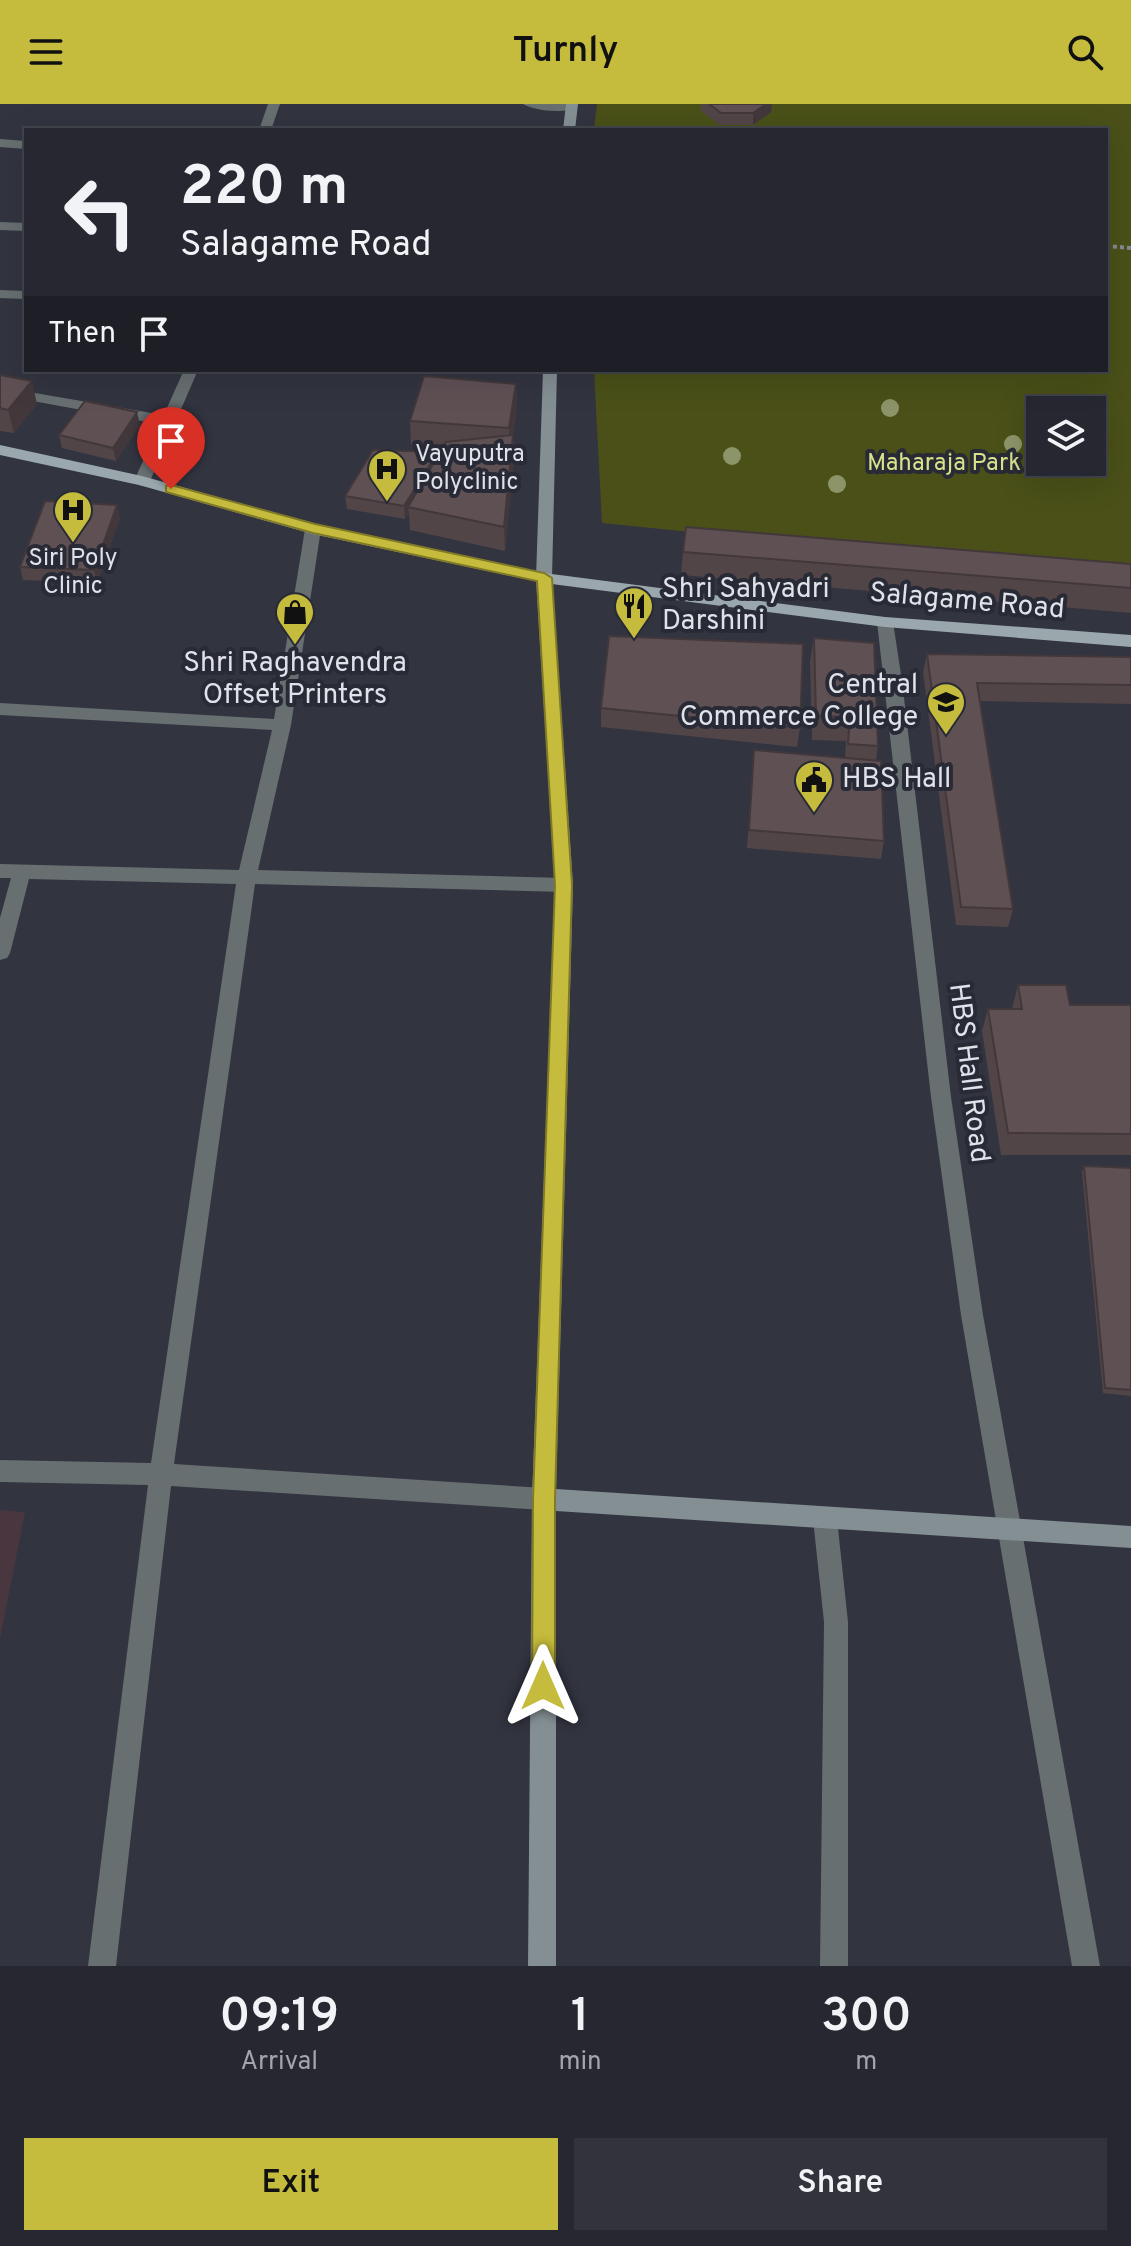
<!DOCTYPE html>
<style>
body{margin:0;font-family:Overpass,sans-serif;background:#32333c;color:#f1f3f6;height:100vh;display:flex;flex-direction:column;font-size:30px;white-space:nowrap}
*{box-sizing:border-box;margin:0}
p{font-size:26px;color:#a4a5ab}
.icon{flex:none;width:44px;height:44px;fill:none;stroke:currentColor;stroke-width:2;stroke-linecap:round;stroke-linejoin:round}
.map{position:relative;height:1862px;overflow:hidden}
.sheet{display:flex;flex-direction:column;background:#262730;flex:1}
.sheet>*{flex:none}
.banner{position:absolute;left:24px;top:24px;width:1084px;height:244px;border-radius:0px;box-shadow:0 8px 32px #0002,0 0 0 2px #42444c;background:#262730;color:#f1f3f6;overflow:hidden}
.buttons{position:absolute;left:1026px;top:292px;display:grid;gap:16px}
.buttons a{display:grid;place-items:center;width:80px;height:80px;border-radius:0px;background:#262730;box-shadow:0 8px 32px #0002,0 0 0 2px #42444c;font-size:40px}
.pin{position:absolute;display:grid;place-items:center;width:68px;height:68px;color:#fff;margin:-82px -34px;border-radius:50% 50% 50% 0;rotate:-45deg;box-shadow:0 0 8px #0007}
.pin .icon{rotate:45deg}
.me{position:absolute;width:88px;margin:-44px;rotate:0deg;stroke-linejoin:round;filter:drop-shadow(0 0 6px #0008)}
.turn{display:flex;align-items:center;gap:28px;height:168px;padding:0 24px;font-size:36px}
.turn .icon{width:104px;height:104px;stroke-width:2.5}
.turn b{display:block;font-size:56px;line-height:68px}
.then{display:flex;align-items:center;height:76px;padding:0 24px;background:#0003;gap:16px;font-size:30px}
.eta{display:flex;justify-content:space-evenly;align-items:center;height:136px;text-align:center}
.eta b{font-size:48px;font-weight:600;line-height:56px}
.cta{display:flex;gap:16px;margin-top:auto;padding:16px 24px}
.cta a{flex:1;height:92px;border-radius:0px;background:#c5bc3d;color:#111;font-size:32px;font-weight:600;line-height:92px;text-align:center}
.cta a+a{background:#32333c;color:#f1f3f6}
header{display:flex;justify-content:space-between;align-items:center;height:104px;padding:0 24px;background:#c5bc3d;color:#111;font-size:36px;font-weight:600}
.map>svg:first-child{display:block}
.medical{fill:#49363e}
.green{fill:#4a5018;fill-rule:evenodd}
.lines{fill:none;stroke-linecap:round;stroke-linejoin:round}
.path{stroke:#868892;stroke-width:4;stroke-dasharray:4 3;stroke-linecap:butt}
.lane{fill:#686f71;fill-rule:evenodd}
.street{fill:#686f71;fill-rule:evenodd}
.secondary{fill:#848f93;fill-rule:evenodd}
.primary{fill:#9aa8ad;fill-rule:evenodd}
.tree{fill:#8d9469}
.wall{fill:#524548}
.shaded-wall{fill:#42383b}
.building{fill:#5f5054;stroke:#42383b;stroke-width:2}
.route{fill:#c5bc3d;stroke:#807a28;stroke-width:2}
.labels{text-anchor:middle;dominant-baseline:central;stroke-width:8;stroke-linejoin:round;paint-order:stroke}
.far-poi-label{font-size:24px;fill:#e0e2e9;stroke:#282a35;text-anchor:start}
.far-park-label{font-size:24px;fill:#d7e28a;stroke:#282a35}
.poi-label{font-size:28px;fill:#e0e2e9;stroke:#282a35;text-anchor:start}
.street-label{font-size:28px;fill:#e0e2e9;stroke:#282a35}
</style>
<header><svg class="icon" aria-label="menu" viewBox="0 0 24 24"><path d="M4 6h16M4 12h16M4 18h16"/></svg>Turnly<svg class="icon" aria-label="search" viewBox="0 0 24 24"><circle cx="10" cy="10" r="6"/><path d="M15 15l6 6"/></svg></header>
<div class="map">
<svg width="1131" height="1862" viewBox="0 0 1131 1862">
<rect width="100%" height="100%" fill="#323440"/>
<path class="medical" d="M0 1406 25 1408 0 1535Z"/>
<path class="green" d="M597 0H1131V473L602 419 594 266H1106V26H594ZM1040 306H1092V358H1040Z"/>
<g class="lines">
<path class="path" d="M1106 142 1131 144"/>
<path class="lane" d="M0 283 169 312 177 317 169 322 0 291Z"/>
<path class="street" d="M268 0H280L271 26H259Z
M523 0H574L577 3C566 10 534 7 523 0Z
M0 35 26 37V45L0 43Z
M0 118 26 119V127L0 126Z
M0 186 26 187V195L0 194Z
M184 266H198L150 377 142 382 137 380 134 377Z
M313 420 321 425 291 621 258 766 564 774 573 781 564 788 255 780 174 1360 544 1384 552 1387 556 1395 552 1403 544 1406 171 1382 116 1862H88L148 1381 0 1378V1356L151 1359 236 780 29 775 10 849 7 854 0 856V814L11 774H0V760L239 766 272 626 0 611V599L274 615 305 425Z
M885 513 893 518 902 577 951 993 983 1211 1100 1862H1072L961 1211 931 993 877 518Z
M825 1404 833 1407 837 1415 848 1518V1862H820L824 1518 813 1415 817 1407Z"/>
<path class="secondary" d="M566 0H578L575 26H563Z
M543 266H557L552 474 573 781 556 1385 1131 1422V1444L556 1407V1862H528L532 1395 555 781 536 474Z"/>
<path class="primary" d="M0 341 142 372 315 420 544 469 885 513 1131 531V543L885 523 544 479 313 430 139 381 0 351Z"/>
</g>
<g class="tree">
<circle cx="890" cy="304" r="9"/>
<circle cx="1013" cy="340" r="9"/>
<circle cx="732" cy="352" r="9"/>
<circle cx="837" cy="380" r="9"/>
</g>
<path class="wall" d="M701 0H772L771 8 753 21H720L701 7Z
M0 271 37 300 14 329 0 327Z
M516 280 517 303 513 331 514 355 505 447 410 426 409 409 405 415 347 405 345 392 438 348V351L443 343 411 341 410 317Z
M140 321 116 357 62 344 59 331Z
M120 414 97 479 23 476 20 463Z
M683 448 1131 460V509L681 471Z
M814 534 878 642 876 656 884 737 881 755 747 744 754 646 845 654 846 637 812 636 810 557Z
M927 550 1131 553V600L980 597 1013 805 1008 823 956 821 923 568Z
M601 604 800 624 797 643 601 623Z
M1018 881 1070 901H1131V1051H1001L982 927 988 905H1012Z
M1084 1062 1131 1064V1292L1103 1289 1082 1068Z"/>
<path class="shaded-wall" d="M766 0H772L771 8 753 21V9Z
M32 277 37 300 14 329 8 306Z
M516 280 517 303 510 348 509 324Z
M137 308 140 321 116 357 113 344Z
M513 331 514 355 505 447 504 423Z
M438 348V361L408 403 409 409 405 415 404 402Z
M117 401 120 414 97 479 94 466Z"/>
<path class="building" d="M709 0H766L753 9H721Z
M0 271 32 277 8 306 0 304Z
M424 272 516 280 509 324 410 317Z
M85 297 137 308 113 344 59 331Z
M513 331 504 423 408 403 446 338Z
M373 346 438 348 404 402 345 392Z
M45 397 117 401 94 466 20 463Z
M686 423 1131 460V484L683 448Z
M609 532 803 540 800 624 601 604Z
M814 534 874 539 878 642 848 640 850 613 816 612Z
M927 550 1131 553V581L977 579 1013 805 961 803Z
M754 646 881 657 884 737 749 726Z
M1018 881H1066L1070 901H1131V1030L1008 1029 988 905H1022Z
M1084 1062 1131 1064V1286L1105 1284Z"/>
<path class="route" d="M171 381 315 420 544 469 552 474 572 781 555 1395V1582L551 1590 543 1593 535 1590 532 1582 533 1395 555 781 537 477 313 429 166 388V382Z"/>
<defs>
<g id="hospital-pin" transform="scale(2)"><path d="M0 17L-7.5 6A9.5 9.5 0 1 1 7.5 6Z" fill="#c5bc3d" stroke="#282a35"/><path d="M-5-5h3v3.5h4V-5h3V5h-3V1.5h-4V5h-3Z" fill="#111"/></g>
<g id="restaurant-pin" transform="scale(2)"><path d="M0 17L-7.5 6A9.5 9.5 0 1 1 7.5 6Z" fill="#c5bc3d" stroke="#282a35"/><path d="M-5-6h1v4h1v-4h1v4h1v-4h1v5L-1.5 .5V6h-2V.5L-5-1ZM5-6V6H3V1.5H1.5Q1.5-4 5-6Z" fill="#111"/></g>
<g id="shop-pin" transform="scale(2)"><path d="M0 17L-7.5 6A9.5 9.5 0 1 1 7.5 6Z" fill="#c5bc3d" stroke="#282a35"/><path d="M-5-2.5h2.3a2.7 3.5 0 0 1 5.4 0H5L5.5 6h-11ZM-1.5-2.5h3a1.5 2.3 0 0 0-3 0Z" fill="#111"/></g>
<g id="university-pin" transform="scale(2)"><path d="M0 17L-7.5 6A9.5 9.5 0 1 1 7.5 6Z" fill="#c5bc3d" stroke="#282a35"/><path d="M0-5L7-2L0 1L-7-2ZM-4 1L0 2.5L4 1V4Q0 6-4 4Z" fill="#111"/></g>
<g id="civic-pin" transform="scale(2)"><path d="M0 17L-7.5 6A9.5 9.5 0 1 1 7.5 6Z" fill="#c5bc3d" stroke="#282a35"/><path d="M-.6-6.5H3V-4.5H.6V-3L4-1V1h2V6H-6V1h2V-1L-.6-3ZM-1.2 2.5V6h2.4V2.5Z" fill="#111"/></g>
</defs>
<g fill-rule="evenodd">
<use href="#hospital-pin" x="387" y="365"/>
<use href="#hospital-pin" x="73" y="406"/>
<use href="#restaurant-pin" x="634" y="502"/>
<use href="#shop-pin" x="295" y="508"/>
<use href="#university-pin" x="946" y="598"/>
<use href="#civic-pin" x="814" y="676"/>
</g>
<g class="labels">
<g class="far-poi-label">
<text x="415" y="351">Vayuputra<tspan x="415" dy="28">Polyclinic</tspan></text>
<text x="73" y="455" text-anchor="middle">Siri Poly<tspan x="73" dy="28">Clinic</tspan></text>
</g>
<g class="far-park-label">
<text x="944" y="360">Maharaja Park</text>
</g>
<g class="poi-label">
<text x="662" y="486">Shri Sahyadri<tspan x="662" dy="32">Darshini</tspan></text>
<text x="295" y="560" text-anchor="middle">Shri Raghavendra<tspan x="295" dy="32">Offset Printers</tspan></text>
<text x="918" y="582" text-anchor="end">Central<tspan x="918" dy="32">Commerce College</tspan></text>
<text x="842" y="676">HBS Hall</text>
</g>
<g class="street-label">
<text transform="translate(967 498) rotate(5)">Salagame Road</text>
<text transform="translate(968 969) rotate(83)">HBS Hall Road</text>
</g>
</g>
</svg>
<div class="buttons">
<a><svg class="icon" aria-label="layers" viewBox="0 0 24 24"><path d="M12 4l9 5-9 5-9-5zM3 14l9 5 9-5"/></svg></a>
</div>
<div class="pin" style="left:171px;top:385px;background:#d93025"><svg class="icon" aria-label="arrive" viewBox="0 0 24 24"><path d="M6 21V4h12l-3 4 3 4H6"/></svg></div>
<svg class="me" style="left:543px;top:1582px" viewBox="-20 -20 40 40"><path d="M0-17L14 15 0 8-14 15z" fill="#c5bc3d" stroke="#fff" stroke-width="4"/></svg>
<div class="banner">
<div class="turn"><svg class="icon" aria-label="left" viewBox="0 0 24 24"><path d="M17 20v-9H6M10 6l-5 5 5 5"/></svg><div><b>220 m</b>Salagame Road</div></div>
<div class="then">Then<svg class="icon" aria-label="arrive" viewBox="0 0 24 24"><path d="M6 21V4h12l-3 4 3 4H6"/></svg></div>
</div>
</div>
<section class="sheet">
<div class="eta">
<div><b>09:19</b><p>Arrival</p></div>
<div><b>1</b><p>min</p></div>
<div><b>300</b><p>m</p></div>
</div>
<div class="cta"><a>Exit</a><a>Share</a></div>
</section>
